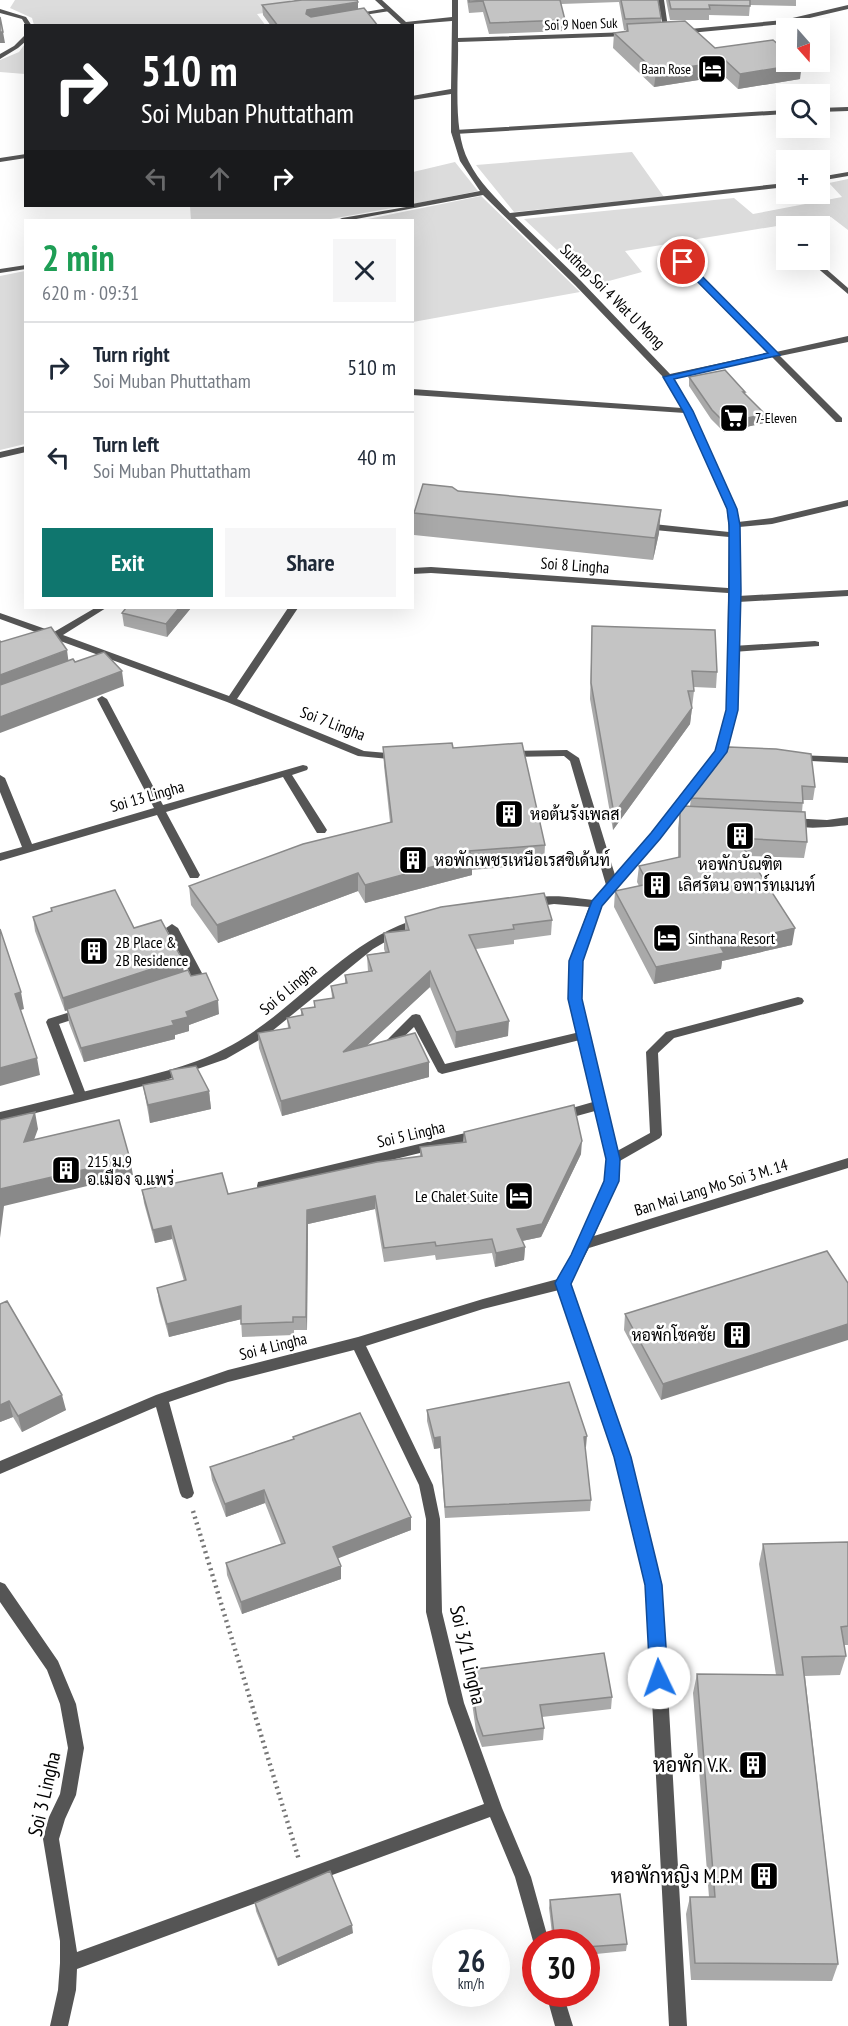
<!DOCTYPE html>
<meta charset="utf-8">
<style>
body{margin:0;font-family:"PT Sans Narrow",Sarabun,sans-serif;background:#f6f6f7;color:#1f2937;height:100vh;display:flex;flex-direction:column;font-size:22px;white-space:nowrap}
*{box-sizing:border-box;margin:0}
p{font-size:20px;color:#747a83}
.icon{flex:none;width:33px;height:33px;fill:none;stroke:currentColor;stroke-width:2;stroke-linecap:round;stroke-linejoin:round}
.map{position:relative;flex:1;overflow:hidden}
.side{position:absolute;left:24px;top:219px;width:390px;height:390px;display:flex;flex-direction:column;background:#fff;border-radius:0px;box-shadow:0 6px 24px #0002}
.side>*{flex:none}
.hud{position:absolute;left:24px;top:24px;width:390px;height:183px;border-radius:0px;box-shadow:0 6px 24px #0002;background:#202124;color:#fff;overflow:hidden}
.needle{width:39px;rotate:160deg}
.controls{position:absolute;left:776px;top:18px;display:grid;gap:12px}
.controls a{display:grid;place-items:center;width:54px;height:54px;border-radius:0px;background:#fff;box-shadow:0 6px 24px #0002;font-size:30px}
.speed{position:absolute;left:432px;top:1929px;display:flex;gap:12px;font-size:30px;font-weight:700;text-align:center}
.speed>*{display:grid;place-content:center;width:78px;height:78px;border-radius:50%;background:#fff;box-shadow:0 6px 24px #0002;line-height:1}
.speed small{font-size:15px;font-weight:400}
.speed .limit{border:9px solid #d22;background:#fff;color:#111}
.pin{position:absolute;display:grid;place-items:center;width:51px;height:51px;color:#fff;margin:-26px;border:3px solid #fff;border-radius:50%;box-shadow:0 2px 6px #0007}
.me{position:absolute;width:66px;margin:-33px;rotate:357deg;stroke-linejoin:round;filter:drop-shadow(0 0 4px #0008)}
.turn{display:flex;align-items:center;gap:21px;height:126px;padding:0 18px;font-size:27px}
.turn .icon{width:78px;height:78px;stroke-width:2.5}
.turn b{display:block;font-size:42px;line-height:51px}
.lanes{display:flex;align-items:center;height:57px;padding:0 18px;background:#0003;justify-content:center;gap:30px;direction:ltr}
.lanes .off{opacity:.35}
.round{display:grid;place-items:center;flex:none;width:63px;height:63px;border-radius:0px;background:#f6f6f7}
.headline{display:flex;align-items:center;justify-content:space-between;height:102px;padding:0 18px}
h1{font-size:36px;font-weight:800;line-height:45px;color:#1e9e55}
.button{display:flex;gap:12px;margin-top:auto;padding:12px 18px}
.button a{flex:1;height:69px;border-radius:0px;background:#0f766e;color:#fff;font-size:24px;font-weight:800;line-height:69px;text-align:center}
.button a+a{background:#f6f6f7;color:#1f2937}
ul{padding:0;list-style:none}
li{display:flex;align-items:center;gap:18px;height:90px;padding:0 18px;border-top:2px solid #e0e1e3}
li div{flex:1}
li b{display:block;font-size:22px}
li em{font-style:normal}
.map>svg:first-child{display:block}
.green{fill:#dcdcdc}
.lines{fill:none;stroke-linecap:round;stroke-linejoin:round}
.path{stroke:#777;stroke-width:4.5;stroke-dasharray:2 4;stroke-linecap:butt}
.lane{fill:#555;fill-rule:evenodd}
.street{fill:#555;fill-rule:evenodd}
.wall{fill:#a9a9a9}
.shaded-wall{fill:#898989}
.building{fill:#c4c4c4;stroke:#898989;stroke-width:1.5}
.route{fill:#1a73e8;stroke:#114b97;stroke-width:1.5}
.labels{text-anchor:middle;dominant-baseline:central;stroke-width:5;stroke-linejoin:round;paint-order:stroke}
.far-street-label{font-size:14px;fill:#000;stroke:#fff}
.far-poi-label{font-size:14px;fill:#000;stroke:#fff;text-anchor:end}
.street-label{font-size:16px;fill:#000;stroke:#fff}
.poi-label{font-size:16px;fill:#000;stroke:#fff;text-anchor:start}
.near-street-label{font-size:20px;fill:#000;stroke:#fff}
.near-poi-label{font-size:20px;fill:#000;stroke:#fff;text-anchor:end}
</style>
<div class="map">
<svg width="848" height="2026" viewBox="0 0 848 2026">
<rect width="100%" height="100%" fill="#fff"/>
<path class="green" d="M15 0H290L298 8 257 14 266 26 34 25 32 18 10 8Z
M25 44V74L0 72V60L19 52Z
M632 152 664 197 514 212 476 165Z
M455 162 478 191 413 204V172Z
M848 179V230L831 217 625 251 642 272 594 285 524 219 734 198 753 214 842 197 829 183Z
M481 196 580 292 413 322 412 220H363Z
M190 206H403L325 220H191Z
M25 271V444L0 450V276Z"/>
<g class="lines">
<path class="path" d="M193 1511 299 1860"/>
<path class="lane" d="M388 8 390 9V11L351 17 348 15Z
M0 9 26 17 32 26H26L22 19 0 13Z
M26 34V41L18 48 0 59V54L14 46Z
M848 107V111L819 112V108Z
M786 110V114L455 134 451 132 455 130Z
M815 641 819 642V646L733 652 728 649 733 646Z
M172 924 178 928 203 975 201 978 182 984 176 980 178 977 190 973 166 928Z
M798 997 802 998 804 1001 802 1004 674 1038 658 1053 662 1135 660 1138 618 1162H608L607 1159 608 1156 650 1133 646 1052 666 1032Z
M83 1008 87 1009 89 1012 87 1015 59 1024 87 1097 85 1100H77L75 1097 46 1022 48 1019Z
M416 1014 420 1015 445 1064 584 1031 590 1035 584 1039 442 1074 438 1072 414 1027 388 1052H380L378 1049 412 1015Z"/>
<path class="street" d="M375 0H382L406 22 452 17V0H458V38L629 32 632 34 629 36 458 42C459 76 452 132 469 162 479 182 495 197 510 213L786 183V187L515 217 581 281 670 374 768 353 680 264 679 262 683 260 776 352 848 336V342L780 356 842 418V422H836L772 357 673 378 692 411 737 509 738 522 772 518 848 500V506L772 524 739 527 738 589 740 591 738 596 848 590V596L738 602 737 710 726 752 659 839 601 905 582 961 581 999 619 1159 618 1181 594 1236 848 1158V1168L589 1248 570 1283 629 1457 662 1585 687 2026H669L646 1585 615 1457 559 1290 483 1309 366 1346 433 1485 440 1519 442 1612 464 1703 502 1808 531 1877 549 1942H536L535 1948 515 1877 490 1817 77 1969 76 1990 68 2026H50L58 1990 60 1963V1941L43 1839 49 1817 60 1794 68 1748 60 1704 47 1670 0 1602V1582L5 1584 58 1661 76 1704 84 1748 76 1795 65 1819 59 1839 77 1952 484 1804 448 1703 426 1612V1519L419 1485 354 1350 228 1382 169 1402 194 1493 192 1497 187 1499 182 1497 180 1493 156 1407 0 1474V1461L156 1395 228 1370 358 1337 483 1299 558 1279C574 1252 608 1191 607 1160 606 1144 599 1127 595 1111L562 1120 558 1118 556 1115 558 1112 593 1102 569 999 570 961 589 907 554 904 532 907 526 903C539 891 577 898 593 900L606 885 570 761 564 756 509 757 504 754 509 751 567 750 579 758 615 875 651 833 716 751 727 710 728 593 431 573 412 574V568L431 567 728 588 729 537 644 529 639 526 644 523 729 532 727 509 685 413 412 395V389L682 408 664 378 575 285 483 195 351 220H338L342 218 412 206V204L480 191 460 161 451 132V94L412 100V96L451 89 452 21 402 25Z
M658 0H664L669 34 664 33Z
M848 5V9L784 24 679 34 676 32 679 30 784 20Z
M26 154V158L0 162V158Z
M848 172V176L819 181V177Z
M808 260H816L848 288V294Z
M26 265V269L0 273V269Z
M26 446V452L0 458V452Z
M95 608H106L63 635 229 696 288 608H298L237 699 364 751 399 754 404 757 399 760 358 756 227 702 0 619V613L54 632Z
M102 696 107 699 163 805 303 765 307 766 308 768 307 770 292 775 327 830 325 833H317L283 777 166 812 200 875 198 878H190L157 815 0 861V853L22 847 0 792V775L5 778 32 844 154 808 97 699Z
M797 755 848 757V763L793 760 792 758Z
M848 817V825C833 827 795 831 784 822L789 818 827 820Z
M420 918 426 922 424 925 397 935 373 949 266 1036 226 1059 163 1081 0 1122V1112C39 1103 77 1093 115 1084 155 1074 196 1065 232 1045 299 1008 344 940 420 918Z
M478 1130 482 1132 484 1135 482 1138 263 1191 258 1190 257 1186 258 1182 263 1181Z
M546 1994H563L573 2026H555Z"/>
</g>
<path class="wall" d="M294 0H357L358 9 378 26H271L263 15 262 5 295 1Z
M467 0H658L661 18V23L715 48 800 79 738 89 724 76 654 87 613 48 614 33 626 32V30H624L619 2 561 4 565 20V31L489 34 483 12 469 13Z
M666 0H796V6L750 5 749 16 709 15V20H670Z
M689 377 745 395 765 414 764 423 724 432 711 419 689 386Z
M414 513 659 533 653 560 414 535Z
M126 608H191L167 637 124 626 122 613Z
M592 626 717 672 716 688 694 687V691L690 724 613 830 590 699Z
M383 747 453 748 545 845 544 864 472 870V875L365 903 358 891 218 943 191 905 189 886 390 822 384 766Z
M729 747 815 787 813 800H803L802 812 807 842 804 858 748 856 792 945 722 961 721 969 654 984 614 907 615 891 639 886 637 882 639 866 678 858V828L680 811 690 806 691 798Z
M51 908 134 928 184 972 191 976 219 1014 189 1025V1031L175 1035V1039L84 1062 69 1023 67 1010 65 1011 35 931 33 917 52 911Z
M405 917 552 920 551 935 514 940V944L476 949 508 1036 455 1048 430 987 366 1046 429 1077 282 1116 259 1048 258 1033 288 1028 287 1018 301 1015V1009L314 1007V1001L332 998 331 986 345 984V975L368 972 367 955 385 952 384 949V933L405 930Z
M170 1070 209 1091 211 1109 150 1123 143 1085 172 1079Z
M464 1132 581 1154 541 1237 522 1241 525 1247 524 1260 495 1267 492 1253 436 1260 435 1255 384 1262 375 1209 308 1224 307 1330H294V1335L242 1337 241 1319 169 1337 159 1301 157 1288 184 1281 172 1239 155 1243 144 1203 142 1190 228 1194 420 1156V1147L463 1142Z
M848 1283 661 1400 624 1330 625 1314Z
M0 1304 66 1410 22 1432 13 1417 0 1422Z
M427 1410 586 1447H585L591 1500 590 1511 445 1518 440 1448 434 1449 427 1421Z
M293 1437 411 1530 337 1558 341 1566V1579L242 1614 227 1575 226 1563 281 1544 265 1503 226 1517 212 1480 210 1467 293 1439Z
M848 1542V1645H844L846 1656 840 1675 805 1676 838 1964 832 1981 691 1980 686 1914 690 1897H709L693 1693 697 1674 776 1675 759 1564 763 1544Z
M469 1670 612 1697 611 1709 542 1717 544 1728 543 1740 482 1747 476 1731 469 1682Z
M550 1900 627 1944 626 1951 586 1955V1942H553L549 1908Z
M255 1903 353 1933 278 1966 256 1911Z"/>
<path class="shaded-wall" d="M358 2V11L308 20 306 14 307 10Z
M0 32H3L5 43H0Z
M726 61 724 76 654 87 656 72Z
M802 64 800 79 738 89 740 74Z
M765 414 764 423 724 432 725 423Z
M661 510 659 533 653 560 655 538Z
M179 608H191L167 637 166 624Z
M67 650 69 665 0 691V675Z
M122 671 124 686 0 733V717Z
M692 708 690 724 613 830 614 814Z
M472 856V875L365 903V885Z
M358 873V891L218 943 217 925Z
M795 928 792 945 722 961 721 969 654 984 656 967 720 946Z
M182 959 184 973 65 1011 63 998Z
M430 971V987L344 1067 343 1052Z
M21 992 24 1009 18 1011 15 994Z
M218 1000 219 1014 189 1025V1031L175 1035V1039L84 1062 81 1048 172 1021 186 1012Z
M509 1021 508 1036 455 1048 456 1032Z
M37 1058 40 1075 0 1086V1068Z
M429 1062V1077L282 1116 281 1101Z
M209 1091 211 1109 150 1123 148 1105Z
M35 1112 38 1129 27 1159 24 1142Z
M582 1141 581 1154 541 1237 517 1242V1229Z
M130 1159 133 1175 4 1206 0 1238V1189Z
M375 1196V1209L308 1224 307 1330 306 1317 307 1210Z
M171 1226 172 1239 155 1243 153 1230Z
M525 1247 524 1260 495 1267 496 1253Z
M241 1306 242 1319 169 1337 167 1324Z
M848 1324V1340L661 1400 663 1384Z
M62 1395 66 1410 22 1432 18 1416Z
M9 1401 13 1417 0 1422V1405Z
M587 1436 586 1447 583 1448 584 1437Z
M440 1437V1448L434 1449V1438Z
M264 1490 265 1503 226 1517 225 1504Z
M411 1517V1530L334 1560 333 1547Z
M341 1566V1579L242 1614 241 1602Z
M352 1925 353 1933 278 1966 277 1959Z"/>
<path class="building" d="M302 0H357L358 2 307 10 306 14 311 17 364 8 378 26H278L262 5Z
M469 0H560L565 20 490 23 483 1 469 2Z
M621 0H658L661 18 625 19Z
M669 0H750V6L709 5 710 9H671Z
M0 17 3 32H0Z
M685 21 715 48 773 40 786 51V62H799L802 64 740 74 726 61 656 72 614 33 628 31 627 24Z
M725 370 745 392H743L765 414 725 423 712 410 689 377Z
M423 484 452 487 458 491 661 510 655 538 414 513Z
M126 608H179L166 624 122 613Z
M592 626 715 630 717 672 692 671 694 691H688L692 708 614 814 591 683Z
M51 627 67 650 0 675V641L1 642Z
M104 652 122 671 0 717V685L73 659 75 662Z
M452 743 453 748 522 743 545 845 469 851 472 856 365 885 358 873 217 925 189 886 303 844 392 822 383 747Z
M729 747 776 749 811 754 815 787 802 786 803 803 691 798Z
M683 806 805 812 807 842 737 838 795 928 720 946 724 953 656 967 615 891 648 884 639 866 680 857V811Z
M115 890 134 928 161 920 182 959 63 998 33 917 52 911 51 908Z
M544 893 552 920 513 925 514 929 469 935 509 1021 456 1032 430 971 343 1052 415 1033 429 1062 281 1101 258 1033 290 1028 287 1018 303 1015 301 1009 315 1007 314 1001 334 998 331 986 347 983 345 975 372 971 367 955 389 952 384 933 409 930 405 917 441 907Z
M0 929 21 992 15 994 37 1058 0 1068Z
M188 970 191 976 206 973 218 1000 186 1012 188 1017 172 1021 174 1025 81 1048 67 1009Z
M196 1066 209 1091 148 1105 143 1085 173 1079 170 1070Z
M574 1105 582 1141 542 1224 517 1229 525 1247 496 1253 492 1239 436 1246 435 1242 384 1248 375 1196 307 1210 306 1317H293V1322L241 1324V1306L167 1324 157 1288 186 1280 171 1226 153 1230 142 1190 222 1173 228 1194 377 1162 422 1156 420 1147 466 1142 464 1132Z
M35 1112 24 1142 119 1120 130 1159 0 1189V1120Z
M827 1251 848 1283V1324L663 1384 625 1314Z
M7 1301 62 1395 18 1416 9 1401 0 1405V1304Z
M569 1382 587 1436 584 1437 591 1500 445 1507 440 1437 434 1438 427 1410Z
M360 1413 411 1517 333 1547 341 1566 241 1602 226 1563 285 1543 264 1490 225 1504 210 1467 294 1439 293 1437Z
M848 1542V1626L841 1627 846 1656 802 1657 838 1964 695 1963 690 1897H715L697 1674 783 1675 763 1544Z
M604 1653 612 1697 540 1705 544 1728 483 1736 477 1719 469 1670Z
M330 1871 352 1925 277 1959 255 1903Z
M620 1894 627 1944 586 1947V1942H555L550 1900Z"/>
<path class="route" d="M680 260H686L780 355 674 379 693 411 737 509 740 525 741 591 738 710 727 752 660 839 602 906 583 961 582 999 620 1159 619 1181 571 1284 631 1457 657 1564 662 1585 668 1678 665 1684 659 1686 653 1684 650 1678 645 1585 640 1564 614 1457 555 1283 571 1255 604 1181 606 1159 568 999 569 961 592 901 651 833 715 751 726 710 729 591V525L727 509 683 411 663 377 768 353 680 264Z"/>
<defs>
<g id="hotel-square" transform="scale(1.5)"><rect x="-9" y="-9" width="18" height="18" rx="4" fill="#000" stroke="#fff"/><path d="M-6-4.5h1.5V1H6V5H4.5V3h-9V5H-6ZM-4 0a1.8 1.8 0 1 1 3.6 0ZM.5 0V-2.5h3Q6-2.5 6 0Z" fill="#fff"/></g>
<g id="supermarket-square" transform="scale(1.5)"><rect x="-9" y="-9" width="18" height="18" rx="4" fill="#000" stroke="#fff"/><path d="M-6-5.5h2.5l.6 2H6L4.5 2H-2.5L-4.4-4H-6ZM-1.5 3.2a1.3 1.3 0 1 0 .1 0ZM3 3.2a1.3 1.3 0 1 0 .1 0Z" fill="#fff"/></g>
<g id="building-square" transform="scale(1.5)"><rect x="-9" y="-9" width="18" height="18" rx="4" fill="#000" stroke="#fff"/><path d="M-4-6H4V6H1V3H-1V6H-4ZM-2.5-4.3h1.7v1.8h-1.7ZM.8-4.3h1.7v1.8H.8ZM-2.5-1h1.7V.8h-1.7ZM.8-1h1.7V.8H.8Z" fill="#fff"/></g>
</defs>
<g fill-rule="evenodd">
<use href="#hotel-square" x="712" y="69"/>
<use href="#supermarket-square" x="734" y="418"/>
<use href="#building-square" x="509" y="814"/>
<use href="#building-square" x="740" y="836"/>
<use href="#building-square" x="413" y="860"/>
<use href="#building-square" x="657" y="885"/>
<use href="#hotel-square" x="667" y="938"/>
<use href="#building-square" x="94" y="951"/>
<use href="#building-square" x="66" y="1170"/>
<use href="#hotel-square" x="519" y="1196"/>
<use href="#building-square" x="737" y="1335"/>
<use href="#building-square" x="753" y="1765"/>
<use href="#building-square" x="764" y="1876"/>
</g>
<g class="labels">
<g class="far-street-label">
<text transform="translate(581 24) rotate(-2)">Soi 9 Noen Suk</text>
</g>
<g class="far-poi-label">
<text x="691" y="69">Baan Rose</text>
<text x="755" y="418" text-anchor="start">7-Eleven</text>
</g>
<g class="street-label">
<text transform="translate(613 296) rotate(45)">Suthep Soi 4 Wat U Mong</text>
<text transform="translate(575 565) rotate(4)">Soi 8 Lingha</text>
<text transform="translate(333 723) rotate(21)">Soi 7 Lingha</text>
<text transform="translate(147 796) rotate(-16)">Soi 13 Lingha</text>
<text transform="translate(288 989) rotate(-40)">Soi 6 Lingha</text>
<text transform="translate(411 1134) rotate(-13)">Soi 5 Lingha</text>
<text transform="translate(711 1187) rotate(-17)">Ban Mai Lang Mo Soi 3 M. 14</text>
<text transform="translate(273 1346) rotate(-14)">Soi 4 Lingha</text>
</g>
<g class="poi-label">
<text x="530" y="814">หอต้นรังเพลส</text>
<text x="434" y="860">หอพักเพชรเหนือเรสซิเด้นท์</text>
<text x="740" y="864" text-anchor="middle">หอพักบัณฑิต</text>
<text x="678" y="885">เลิศรัตน อพาร์ทเมนท์</text>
<text x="688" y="938">Sinthana Resort</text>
<text x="115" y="942">2B Place &amp;<tspan x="115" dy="18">2B Residence</tspan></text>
<text x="87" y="1161">215 ม.9<tspan x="87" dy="18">อ.เมือง จ.แพร่</tspan></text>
<text x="498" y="1196" text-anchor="end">Le Chalet Suite</text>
<text x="716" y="1335" text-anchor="end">หอพักโชคชัย</text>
</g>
<g class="near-street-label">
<text transform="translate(468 1655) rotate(77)">Soi 3/1 Lingha</text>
<text transform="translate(44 1794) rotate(-77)">Soi 3 Lingha</text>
</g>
<g class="near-poi-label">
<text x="732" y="1765">หอพัก V.K.</text>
<text x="743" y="1876">หอพักหญิง M.P.M</text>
</g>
</g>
</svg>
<div class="controls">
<a><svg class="needle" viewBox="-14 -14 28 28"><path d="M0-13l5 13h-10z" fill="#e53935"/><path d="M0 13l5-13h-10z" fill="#747a83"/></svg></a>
<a><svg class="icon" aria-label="search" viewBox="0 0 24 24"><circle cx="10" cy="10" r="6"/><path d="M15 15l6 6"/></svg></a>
<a>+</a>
<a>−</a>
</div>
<div class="speed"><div>26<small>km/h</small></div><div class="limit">30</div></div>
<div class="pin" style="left:683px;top:262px;background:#d93025"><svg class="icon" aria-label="arrive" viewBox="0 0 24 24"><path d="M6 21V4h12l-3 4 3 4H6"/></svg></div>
<svg class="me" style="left:659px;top:1678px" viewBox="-20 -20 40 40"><circle r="19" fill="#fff"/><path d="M0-13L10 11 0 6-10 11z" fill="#1a73e8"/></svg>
<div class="hud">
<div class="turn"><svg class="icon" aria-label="right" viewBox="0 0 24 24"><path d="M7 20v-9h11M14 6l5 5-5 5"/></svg><div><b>510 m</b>Soi Muban Phuttatham</div></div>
<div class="lanes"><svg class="icon off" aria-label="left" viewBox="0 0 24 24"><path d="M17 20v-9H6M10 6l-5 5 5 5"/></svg><svg class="icon off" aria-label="ahead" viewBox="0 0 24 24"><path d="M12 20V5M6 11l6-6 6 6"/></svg><svg class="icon" aria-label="right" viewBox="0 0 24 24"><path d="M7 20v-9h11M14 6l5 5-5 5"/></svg></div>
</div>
<section class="side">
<div class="headline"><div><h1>2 min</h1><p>620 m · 09:31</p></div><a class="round"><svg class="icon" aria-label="close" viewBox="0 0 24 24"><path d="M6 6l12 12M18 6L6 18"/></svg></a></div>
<ul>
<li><svg class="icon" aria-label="right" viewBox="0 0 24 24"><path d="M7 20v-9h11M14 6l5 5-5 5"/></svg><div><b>Turn right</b><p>Soi Muban Phuttatham</p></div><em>510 m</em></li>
<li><svg class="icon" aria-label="left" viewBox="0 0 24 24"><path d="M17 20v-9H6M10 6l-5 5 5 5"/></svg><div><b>Turn left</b><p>Soi Muban Phuttatham</p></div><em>40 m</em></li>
</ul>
<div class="button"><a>Exit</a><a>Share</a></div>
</section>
</div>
